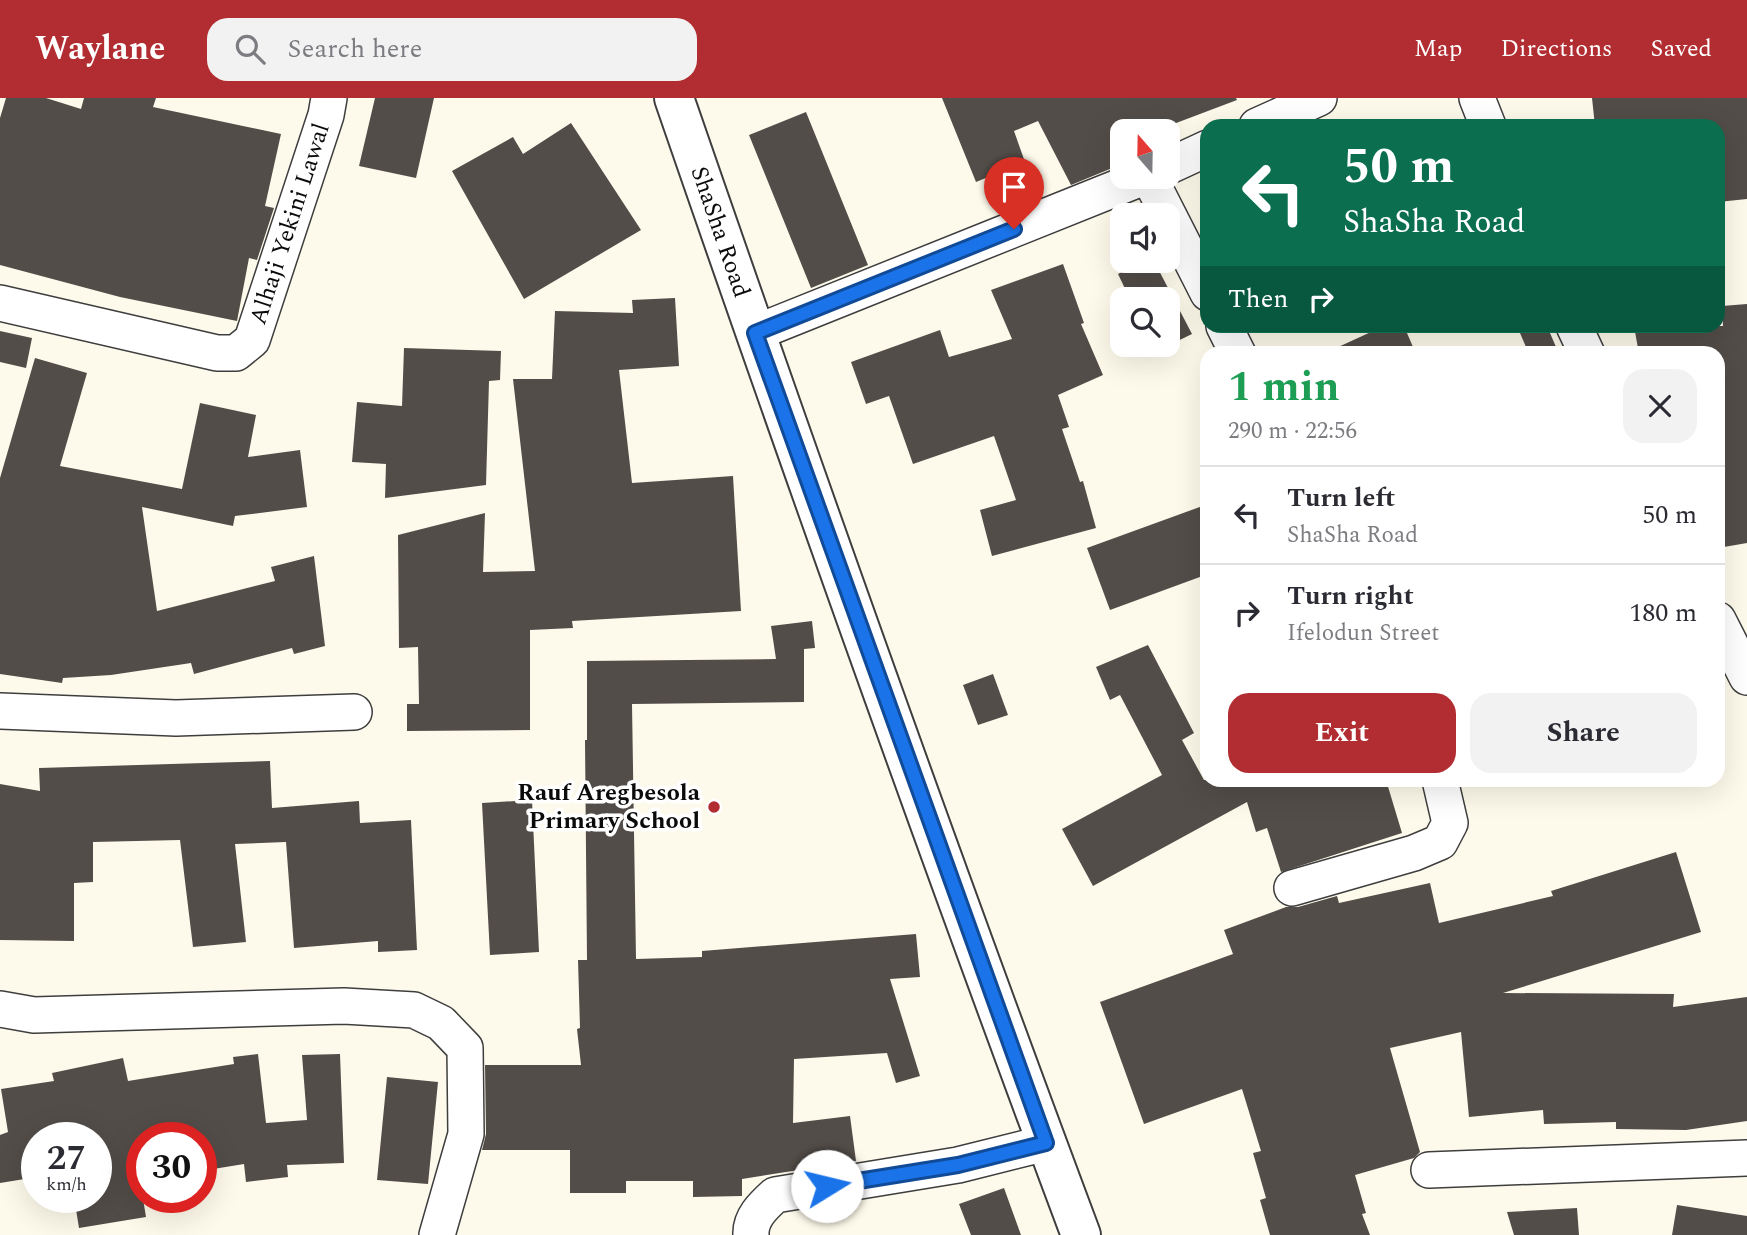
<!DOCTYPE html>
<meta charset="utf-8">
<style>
body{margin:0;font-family:Spectral,serif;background:#f2f2f3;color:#2b2b33;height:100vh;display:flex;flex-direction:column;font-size:26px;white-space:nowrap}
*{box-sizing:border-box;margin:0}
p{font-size:23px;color:#7c7c81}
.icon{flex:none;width:38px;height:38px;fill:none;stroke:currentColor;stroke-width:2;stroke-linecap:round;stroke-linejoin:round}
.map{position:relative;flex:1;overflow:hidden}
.side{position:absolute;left:1200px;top:248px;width:525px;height:441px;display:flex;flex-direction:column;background:#fff;border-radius:21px;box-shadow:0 7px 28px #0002}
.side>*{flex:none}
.banner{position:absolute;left:1200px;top:21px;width:525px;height:214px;border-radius:21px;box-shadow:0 7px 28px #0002;background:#0b6e4f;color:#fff;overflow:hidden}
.needle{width:46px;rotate:340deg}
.fabs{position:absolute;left:1110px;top:21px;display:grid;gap:14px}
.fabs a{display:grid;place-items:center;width:70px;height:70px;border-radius:14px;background:#fff;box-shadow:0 7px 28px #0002;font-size:35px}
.speed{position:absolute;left:21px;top:1024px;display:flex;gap:14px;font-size:35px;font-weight:700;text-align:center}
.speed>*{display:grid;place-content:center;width:91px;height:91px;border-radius:50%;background:#fff;box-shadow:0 7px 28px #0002;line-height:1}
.speed small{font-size:18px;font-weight:400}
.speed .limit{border:10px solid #d22;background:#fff;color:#111}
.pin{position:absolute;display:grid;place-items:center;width:60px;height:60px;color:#fff;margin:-72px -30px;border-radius:50% 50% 50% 0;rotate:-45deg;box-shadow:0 0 7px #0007}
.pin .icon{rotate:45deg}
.me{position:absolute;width:77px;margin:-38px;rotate:81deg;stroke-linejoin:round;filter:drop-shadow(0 0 5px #0008)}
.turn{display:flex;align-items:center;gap:24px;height:147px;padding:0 28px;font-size:32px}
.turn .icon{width:91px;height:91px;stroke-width:2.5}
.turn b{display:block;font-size:49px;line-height:60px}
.then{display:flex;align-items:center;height:66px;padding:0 28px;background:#0003;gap:14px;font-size:26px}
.round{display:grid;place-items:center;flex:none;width:74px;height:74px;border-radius:21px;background:#f2f2f3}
.head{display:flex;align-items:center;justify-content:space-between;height:119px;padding:0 28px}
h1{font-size:42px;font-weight:700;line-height:52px;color:#1e9e55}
.primary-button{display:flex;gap:14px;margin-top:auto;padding:14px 28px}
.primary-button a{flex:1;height:80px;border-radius:21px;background:#b22d31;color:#fff;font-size:28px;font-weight:700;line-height:80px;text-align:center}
.primary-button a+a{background:#f2f2f3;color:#2b2b33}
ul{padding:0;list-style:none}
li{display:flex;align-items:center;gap:21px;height:98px;padding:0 28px;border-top:2px solid #e1e1e2}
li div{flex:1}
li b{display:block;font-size:26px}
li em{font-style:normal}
header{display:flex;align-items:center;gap:42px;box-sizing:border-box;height:98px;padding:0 35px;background:#b22d31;color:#fff}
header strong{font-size:33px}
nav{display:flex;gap:38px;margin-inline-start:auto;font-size:24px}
.search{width:490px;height:63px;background:#f2f2f3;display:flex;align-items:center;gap:18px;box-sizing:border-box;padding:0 24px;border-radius:21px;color:#7c7c81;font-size:26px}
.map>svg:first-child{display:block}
.building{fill:#534d49}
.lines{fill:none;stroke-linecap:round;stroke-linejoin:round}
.minor-casing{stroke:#3e3e3e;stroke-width:38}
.tertiary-casing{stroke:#3e3e3e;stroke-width:42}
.minor{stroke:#fff;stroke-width:35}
.tertiary{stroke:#fff;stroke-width:38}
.route-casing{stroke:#114b97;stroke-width:18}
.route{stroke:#1a73e8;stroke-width:12}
.poi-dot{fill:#b22d31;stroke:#fff;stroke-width:2.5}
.labels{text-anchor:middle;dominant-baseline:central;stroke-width:7;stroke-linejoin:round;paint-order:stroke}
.street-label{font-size:24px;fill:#0b0b0b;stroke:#fff}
.poi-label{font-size:24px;font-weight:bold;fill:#0b0b0b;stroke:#fff;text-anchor:end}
</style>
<header>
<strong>Waylane</strong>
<div class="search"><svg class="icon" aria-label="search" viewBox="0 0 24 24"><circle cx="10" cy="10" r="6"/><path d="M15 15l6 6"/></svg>Search here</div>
<nav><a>Map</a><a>Directions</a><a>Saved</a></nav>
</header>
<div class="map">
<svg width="1747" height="1137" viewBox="0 0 1747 1137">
<rect width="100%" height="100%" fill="#fefaeb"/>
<path class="building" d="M6 0H46L81 11 84 0H156L153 9 281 36 265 108 274 110 257 162 249 160 237 223 120 199 0 167V20Z
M375 0H434L416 80 359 68Z
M942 0H1236L1237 2 1155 33H1122V66L1071 87 1038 23 1014 33 1025 64 976 84Z
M1592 0H1747V101L1718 104V28H1595Z
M806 14 868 167 811 190 749 37Z
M571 25 641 132 524 201 452 73 513 39 523 56Z
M1144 163H1154L1192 236 1157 253 1154 247H1167V201H1130L1118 176Z
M1063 166 1084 225 1081 226 1103 277 1058 297 1069 329 1062 331 1080 384 1083 383 1096 430 992 458 980 412 1016 402 994 338 913 366 889 298 866 306 851 264 940 232 949 259 1012 241 991 192Z
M675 200 679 268 619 272 632 385 733 378 741 513 572 523 573 530 530 532V632L407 633V606H419L418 549 399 550 398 437 485 415 483 474 535 473 513 281H552L555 213 633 215 632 202Z
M1747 206V445L1718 450V256H1639L1634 228H1723L1722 208Z
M1384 228H1404L1416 256H1323Z
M1517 228H1547L1559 256H1529Z
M0 233 32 240 26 270 0 264Z
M404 250 501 253 500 282 489 283 486 387 385 400 386 366 352 364 357 304 402 308Z
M35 260 87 275 60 368 182 391 200 305 256 317 248 359 300 352 307 409 235 418 233 428 142 409 157 513 275 483 271 469 314 458 325 548 294 556 292 550 194 576 191 565 111 577 63 580 62 585 0 576V380Z
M1208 406V476L1110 512 1087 450Z
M812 523 815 550 804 551V604L632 606 636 861 702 859V853L916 836 920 879 890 881 920 978 896 985 887 955 794 961 793 1025 850 1018 856 1063 742 1081V1098L693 1099V1083H626V1095H570V1052H482L486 1036 485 967H581L577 931 580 930 578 862H587L585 642H587V563L776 561 771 528Z
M1148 547 1194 635 1182 642 1204 682H1386L1402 735 1281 774 1267 730 1256 734 1247 704 1093 788 1062 731 1162 677 1120 597 1110 602 1096 569Z
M993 576 1008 617 978 627 963 587Z
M270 663 272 710 359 703 360 725 411 722 417 852 378 854V843L294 850 286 744 235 746 246 844 193 849 180 742 93 744V784L74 785V843L0 842V686L40 693 39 670Z
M532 702 539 854 490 857 482 705Z
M1676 754 1701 834 1503 895 1674 896 1673 909 1747 899V1023L1686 1032 1616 1031V1024L1544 1026 1543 1012 1469 1019 1461 934 1390 950 1420 1054 1414 1060 1355 1077 1366 1115 1362 1116 1370 1137H1270L1260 1102 1266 1100 1253 1055 1261 1053 1242 991 1144 1026 1100 904 1233 856 1224 832 1286 809H1298L1337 798 1339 805 1430 785 1439 825 1553 798 1551 793Z
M258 956 266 1025 307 1022 302 957 340 956 344 1065 287 1067 288 1079 246 1084 244 1066 201 1073V1040H142V1050L135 1052 146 1119 79 1130 74 1099H96V1040H37V1079L0 1085V1037L8 1034 1 991 54 983 52 975 123 960 128 983 234 966 233 959Z
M387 979 438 984 428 1086 377 1082Z
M1004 1090 1021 1137H971L959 1106Z
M1677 1107 1747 1118V1137H1672Z
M1577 1110 1579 1137H1514L1507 1114Z"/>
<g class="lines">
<g class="minor-casing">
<path id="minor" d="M1477 0 1488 28
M1257 28 1319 0
M1167 69 1208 50
M1149 79 1208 195
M0 205 217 255H236L252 242 326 17 329 0
M1224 228 1238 256
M1574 228 1587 256
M755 235 1144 79
M1718 522 1747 579
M0 613 176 620 354 614
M1292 790 1414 755 1440 744 1450 725 1440 682
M0 911 34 917 344 908 414 912 441 925 465 950 466 1036 437 1137
M1429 1072 1747 1060
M751 1137C750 1120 763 1108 775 1097L958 1067 1046 1045"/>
</g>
<g class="tertiary-casing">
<path id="tertiary" d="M674 0C805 380 940 760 1081 1137"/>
</g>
<use href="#minor" class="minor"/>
<use href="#tertiary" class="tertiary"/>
</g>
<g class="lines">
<g class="route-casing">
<path id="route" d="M827 1088 958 1067 1046 1045 755 235 1014 131"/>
</g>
<use href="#route" class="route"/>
</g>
<circle class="poi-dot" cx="714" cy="709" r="7"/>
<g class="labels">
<g class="street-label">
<text transform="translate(290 126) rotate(-72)">Alhaji Yekini Lawal</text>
<text transform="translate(720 134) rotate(71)">ShaSha Road</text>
</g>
<g class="poi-label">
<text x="700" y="695">Rauf Aregbesola<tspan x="700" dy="28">Primary School</tspan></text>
</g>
</g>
</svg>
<div class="fabs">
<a><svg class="needle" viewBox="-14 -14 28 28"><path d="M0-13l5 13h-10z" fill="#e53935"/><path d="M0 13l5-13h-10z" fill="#7c7c81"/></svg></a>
<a><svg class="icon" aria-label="sound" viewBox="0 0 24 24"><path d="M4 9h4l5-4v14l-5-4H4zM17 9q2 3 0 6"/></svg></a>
<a><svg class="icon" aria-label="search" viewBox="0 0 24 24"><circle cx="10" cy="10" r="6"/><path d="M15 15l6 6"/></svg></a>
</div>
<div class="speed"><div>27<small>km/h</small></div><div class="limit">30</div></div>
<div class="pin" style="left:1014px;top:131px;background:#d93025"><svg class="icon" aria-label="arrive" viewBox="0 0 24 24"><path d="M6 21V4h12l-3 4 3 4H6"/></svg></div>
<svg class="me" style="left:827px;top:1088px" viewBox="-20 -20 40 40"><circle r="19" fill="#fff"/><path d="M0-13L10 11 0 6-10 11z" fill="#1a73e8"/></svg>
<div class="banner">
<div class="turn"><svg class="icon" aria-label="left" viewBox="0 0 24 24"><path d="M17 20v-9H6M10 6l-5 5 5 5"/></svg><div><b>50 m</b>ShaSha Road</div></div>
<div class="then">Then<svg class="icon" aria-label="right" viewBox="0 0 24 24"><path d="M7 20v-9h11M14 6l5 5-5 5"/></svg></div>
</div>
<section class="side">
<div class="head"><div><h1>1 min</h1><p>290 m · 22:56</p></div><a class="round"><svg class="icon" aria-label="close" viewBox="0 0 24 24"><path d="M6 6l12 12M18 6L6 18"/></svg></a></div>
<ul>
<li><svg class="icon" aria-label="left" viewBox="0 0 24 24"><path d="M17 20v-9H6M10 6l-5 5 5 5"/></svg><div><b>Turn left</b><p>ShaSha Road</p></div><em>50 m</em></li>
<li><svg class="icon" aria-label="right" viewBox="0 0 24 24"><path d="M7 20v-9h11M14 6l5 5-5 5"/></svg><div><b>Turn right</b><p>Ifelodun Street</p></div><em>180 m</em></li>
</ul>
<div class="primary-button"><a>Exit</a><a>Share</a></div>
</section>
</div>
